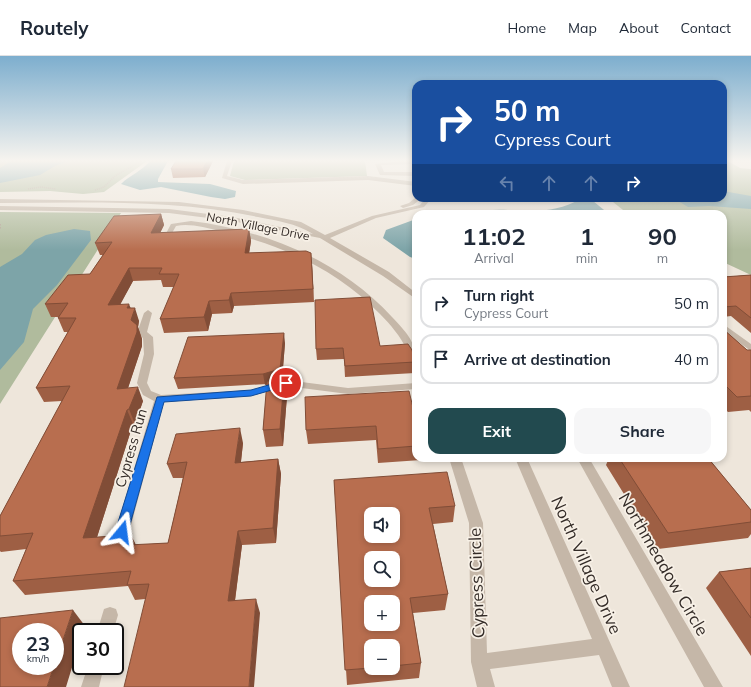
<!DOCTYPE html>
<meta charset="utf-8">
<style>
body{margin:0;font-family:Mulish,sans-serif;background:#f6f6f7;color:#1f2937;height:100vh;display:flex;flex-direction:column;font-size:15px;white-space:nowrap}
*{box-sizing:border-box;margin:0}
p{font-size:13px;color:#747a83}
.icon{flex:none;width:22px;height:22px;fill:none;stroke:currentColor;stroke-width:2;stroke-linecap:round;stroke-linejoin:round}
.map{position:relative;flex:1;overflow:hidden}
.details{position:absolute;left:412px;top:154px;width:315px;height:252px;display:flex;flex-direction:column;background:#fff;border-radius:12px;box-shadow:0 2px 6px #0003}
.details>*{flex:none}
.banner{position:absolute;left:412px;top:24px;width:315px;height:122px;border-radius:12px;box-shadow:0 2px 6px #0003;background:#1a4fa0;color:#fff;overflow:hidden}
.tools{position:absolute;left:364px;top:451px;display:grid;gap:8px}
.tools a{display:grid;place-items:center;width:36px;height:36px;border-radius:8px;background:#fff;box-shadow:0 2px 6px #0003;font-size:20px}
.speed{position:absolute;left:12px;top:567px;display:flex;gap:8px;font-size:20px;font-weight:700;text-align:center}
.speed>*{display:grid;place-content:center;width:52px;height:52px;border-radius:50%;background:#fff;box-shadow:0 2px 6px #0003;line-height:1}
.speed small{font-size:10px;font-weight:400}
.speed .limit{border:2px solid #111;border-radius:6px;background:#fff;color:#111}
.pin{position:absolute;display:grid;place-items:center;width:34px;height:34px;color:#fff;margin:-17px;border:2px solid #fff;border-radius:50%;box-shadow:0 1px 4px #0007}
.me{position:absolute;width:44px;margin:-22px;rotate:16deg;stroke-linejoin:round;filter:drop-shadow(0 0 3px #0008)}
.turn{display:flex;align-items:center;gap:14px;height:84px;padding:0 16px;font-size:18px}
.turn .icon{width:52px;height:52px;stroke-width:2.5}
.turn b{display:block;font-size:28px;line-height:34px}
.lanes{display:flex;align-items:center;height:38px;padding:0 16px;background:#0003;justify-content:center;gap:20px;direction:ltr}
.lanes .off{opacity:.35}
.eta{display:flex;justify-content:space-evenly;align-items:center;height:68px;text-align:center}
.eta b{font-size:24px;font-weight:700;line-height:28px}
.button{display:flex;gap:8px;margin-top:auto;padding:8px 16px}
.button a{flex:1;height:46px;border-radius:12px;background:#224a4f;color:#fff;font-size:16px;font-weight:700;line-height:46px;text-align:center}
.button a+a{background:#f6f6f7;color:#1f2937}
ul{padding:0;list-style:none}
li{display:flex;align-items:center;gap:12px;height:50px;margin:0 8px 6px;padding:0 8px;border:2px solid #e0e1e3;border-radius:12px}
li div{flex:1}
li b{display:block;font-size:15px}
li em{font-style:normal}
header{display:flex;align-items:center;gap:24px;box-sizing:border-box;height:56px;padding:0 20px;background:#fff;border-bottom:1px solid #e0e1e3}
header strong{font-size:19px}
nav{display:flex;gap:22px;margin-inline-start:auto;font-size:14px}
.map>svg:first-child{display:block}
.green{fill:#b0bb9d}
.water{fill:#7da4a8}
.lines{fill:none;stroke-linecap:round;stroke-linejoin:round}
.path-far1{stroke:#b0a193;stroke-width:1.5;stroke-dasharray:1 1;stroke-linecap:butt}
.path{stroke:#b0a193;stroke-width:2;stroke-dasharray:1.5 1.5;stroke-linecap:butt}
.minor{fill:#c5b7a8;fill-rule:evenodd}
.wall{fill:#9e5f44;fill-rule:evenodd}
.shaded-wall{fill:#814d37}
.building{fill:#b86e4f;stroke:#814d37;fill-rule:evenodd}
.route{fill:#1a73e8;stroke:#114b97}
.labels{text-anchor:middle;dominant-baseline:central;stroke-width:3.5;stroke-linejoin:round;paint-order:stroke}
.far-street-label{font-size:12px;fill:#332b27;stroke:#f7f0e6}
.street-label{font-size:14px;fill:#332b27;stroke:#f7f0e6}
.near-street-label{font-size:17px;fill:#332b27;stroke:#f7f0e6}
</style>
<header>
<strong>Routely</strong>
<nav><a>Home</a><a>Map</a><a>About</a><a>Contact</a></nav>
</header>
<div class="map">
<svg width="751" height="631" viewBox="0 0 751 631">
<rect width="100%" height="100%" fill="#eee6db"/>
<path class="green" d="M0 105H147L104 136 83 138 50 135 0 136Z
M234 105H365L367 120 245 124 230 120Z
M723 105H728L740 112 751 113V219L723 206V158H628L608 142H723Z
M0 156 121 157 0 348Z"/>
<path class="water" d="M11 105H69L55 110 40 119 0 127V112Z
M150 105H168L158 123V126L210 128 236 135 235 141 225 143 211 141 161 131 140 134 121 128C130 119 142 115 150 105Z
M723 135 751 140V153L709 150 688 151 673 142H723Z
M583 142 593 145 609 158H446C467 156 487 153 508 154 539 155 554 157 583 142Z
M416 163V203L410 201 383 182 386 174Z
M74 173 90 175 91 184 57 229 33 253 24 286 0 314V211L22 198 35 184 46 179Z"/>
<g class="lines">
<path class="path-far1" d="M28 133 41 131 56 133
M95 134 104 131 115 120 141 105"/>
<path class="path" d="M0 168V174"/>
<path class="minor" d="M227 105H232L227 120 243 124 368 120 416 126V130L368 124 243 128 222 122Z
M399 105H416V108L381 109 384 116H416V120L380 119 375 108Z
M416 141 422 142 413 149 403 152 400 150 409 147Z
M426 142H432L424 151 376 162 330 182 389 216 416 237V243L383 220 320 182 232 165 169 157 0 154V150L169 153 232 161 313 178C295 167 278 165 258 161 174 143 86 147 0 147V143L179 146 243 154 301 166 325 179 372 160 420 149Z
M191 165C265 174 341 205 392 261 405 275 416 285 416 305 411 304 409 299 407 294 400 280 391 269 380 258 336 213 281 188 220 175 206 172 190 167 176 170L167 186H163L162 185 171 168Z
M148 254 152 257 147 276 153 281 154 298 147 327 151 335 161 339 251 334 286 324 348 332 416 327V333L348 338 286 330 251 340 164 346 129 477 127 481 122 483 117 481 115 477 154 345 143 339 137 327 144 298 143 282 137 277 144 257Z
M723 268 751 288V295L723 275Z
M449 402H461L483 467 487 597 592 583 515 402H527L630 631H612L599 599 490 613 495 631H477L471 606 469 467Z
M577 402H589L723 631H704Z
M110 551 116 553 118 559 113 576H97L104 553Z
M88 610H104L99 631H81Z"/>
</g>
<path class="wall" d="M213 105 205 121 173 122 171 113Z
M161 158 164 169 160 177 249 173 251 185 249 197 312 209 314 246 234 250 232 257 212 258 208 275 164 277 160 263 174 231H163L161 224 133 225 120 248 131 252 139 265 138 271 142 283V290L128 332 143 345 135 368H133L97 481 131 479 136 489 168 487 183 422H173L167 408 243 387 241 406 278 403 281 418 276 487 242 489 235 545 260 557 145 543 135 544 128 530 25 539 13 525 26 493 1 496 0 495V460L62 345 44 346 36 332 68 276H64L58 262V261H51L45 248 90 218 103 199H100L95 187Z
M751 219V277L731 260 723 261V221Z
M723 273 747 294H751V356L749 354 728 356 723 351Z
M285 287 282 324 287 340 283 390 266 391 263 374 267 328 178 333 174 322Z
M380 290 415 306V317L345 321 344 303 317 304 316 293Z
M416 364V402H421V404L378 407 376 384 308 388 306 374Z
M609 402H708L751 454V478L748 482 658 493 606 409Z
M334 424 455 450 453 466 433 468 448 538 445 554 413 557 421 607 419 622 347 629ZM393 590V612H371Z
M751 512V600L706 532 719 516Z"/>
<path class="shaded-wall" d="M207 105H213L205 121 203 113Z
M161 158 164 169 154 189 151 177Z
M249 173 251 185 247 210 245 197Z
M311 197 312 209 314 246 313 233Z
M129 212 133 225 113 262 108 249Z
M231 237 234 250 232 257 229 244Z
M209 245 212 258 208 275 204 261Z
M129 248 133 258 135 252 139 265 138 271 142 283V290L123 347 117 333 136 277 127 252Z
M284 277 285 287 282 324 265 329 263 318Z
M284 324 287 340 283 390 280 373Z
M138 331 143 345 135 368 129 353Z
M127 354 133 368 92 497 83 482Z
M240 372 243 387 239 422 235 407Z
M278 403 281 418 276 487 273 472Z
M238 475 242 489 233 559 228 545Z
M131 479 138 494 128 489Z
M256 543 260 557 254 631H249Z
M73 554 85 570 83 576H81V582L66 631H47L54 610H55V608Z"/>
<path class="building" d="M176 105H207L203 113H171Z
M161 158 151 177 249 173 245 197 306 195 311 197 313 233 231 237 229 244 209 245 204 261 160 263 179 218H159L162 212H129L108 249 129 248 127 252H135L131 264 137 269V276L117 333 138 331 129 353 127 354 83 482 131 479 128 489 168 487 187 406 167 408 176 378 240 372 235 407 278 403 273 472 238 475 228 545 256 543 249 631H124L149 528 127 529 131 515 13 525 33 477 0 480V460L70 330 36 332 76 262H58L68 247 45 248 68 219 90 218 112 186 95 187 114 160Z
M751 219V262L736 250 723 251V221Z
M370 241 380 290 408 288 412 294 415 306 345 310 343 292 316 293 315 244Z
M723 273 747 294H751V340L737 341 723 327Z
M284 277 280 313 263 318 174 322 188 281Z
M284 324 280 373 263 374 267 325Z
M409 335 416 364V390L378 393 376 370 306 374 305 341Z
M619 402H708L751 454V466L668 477Z
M447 416 455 450 429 452 448 538 410 542 421 607 393 610V590H371V612L345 614 334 424ZM371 458H393V480H371ZM371 502H393V524H371ZM371 546H393V568H371Z
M751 512V562L719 516Z
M73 554 55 608V576H21V610H54L47 631H0V562Z"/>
<linearGradient id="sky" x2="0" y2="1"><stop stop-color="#7daece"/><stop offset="0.54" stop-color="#f7f4ef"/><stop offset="1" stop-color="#f7f4ef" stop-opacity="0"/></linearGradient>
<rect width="751" height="194" fill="url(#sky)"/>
<path class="route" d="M286 324 289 325V329L251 340 164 346 128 476 126 480 122 482 117 480 115 476 157 341 251 334Z"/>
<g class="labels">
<g class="far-street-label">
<text transform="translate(258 170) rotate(11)">North Village Drive</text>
</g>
<g class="street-label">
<text transform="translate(131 392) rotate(-74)">Cypress Run</text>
</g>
<g class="near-street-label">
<text transform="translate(664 508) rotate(60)">Northmeadow Circle</text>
<text transform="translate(587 509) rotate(66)">North Village Drive</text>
<text transform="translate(476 527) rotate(-92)">Cypress Circle</text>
</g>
</g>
</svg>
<div class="tools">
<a><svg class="icon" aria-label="sound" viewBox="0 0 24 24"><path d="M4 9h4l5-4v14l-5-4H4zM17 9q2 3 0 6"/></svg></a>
<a><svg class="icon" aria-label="search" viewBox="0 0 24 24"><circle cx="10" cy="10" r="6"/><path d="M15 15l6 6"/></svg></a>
<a>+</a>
<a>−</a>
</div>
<div class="speed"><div>23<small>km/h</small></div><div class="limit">30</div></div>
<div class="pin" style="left:286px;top:327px;background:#d93025"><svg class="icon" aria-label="arrive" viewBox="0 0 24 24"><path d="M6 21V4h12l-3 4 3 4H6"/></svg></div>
<svg class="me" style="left:122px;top:476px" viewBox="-20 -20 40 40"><path d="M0-17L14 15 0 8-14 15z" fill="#1a73e8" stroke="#fff" stroke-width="4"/></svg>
<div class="banner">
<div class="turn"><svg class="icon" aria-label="right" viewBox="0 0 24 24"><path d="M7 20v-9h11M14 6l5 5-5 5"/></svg><div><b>50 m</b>Cypress Court</div></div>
<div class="lanes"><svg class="icon off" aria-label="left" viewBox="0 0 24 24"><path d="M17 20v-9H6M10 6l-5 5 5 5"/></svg><svg class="icon off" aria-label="ahead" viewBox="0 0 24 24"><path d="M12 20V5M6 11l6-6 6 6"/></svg><svg class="icon off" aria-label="ahead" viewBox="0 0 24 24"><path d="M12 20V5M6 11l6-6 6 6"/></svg><svg class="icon" aria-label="right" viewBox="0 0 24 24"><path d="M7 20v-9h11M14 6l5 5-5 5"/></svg></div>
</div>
<section class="details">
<div class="eta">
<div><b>11:02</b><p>Arrival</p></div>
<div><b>1</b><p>min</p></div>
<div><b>90</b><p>m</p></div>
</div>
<ul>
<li><svg class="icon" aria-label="right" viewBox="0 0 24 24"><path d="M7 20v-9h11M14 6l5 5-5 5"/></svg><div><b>Turn right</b><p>Cypress Court</p></div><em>50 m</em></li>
<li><svg class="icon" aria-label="arrive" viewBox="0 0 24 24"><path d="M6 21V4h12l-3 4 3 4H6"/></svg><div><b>Arrive at destination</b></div><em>40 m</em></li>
</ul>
<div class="button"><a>Exit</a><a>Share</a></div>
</section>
</div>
